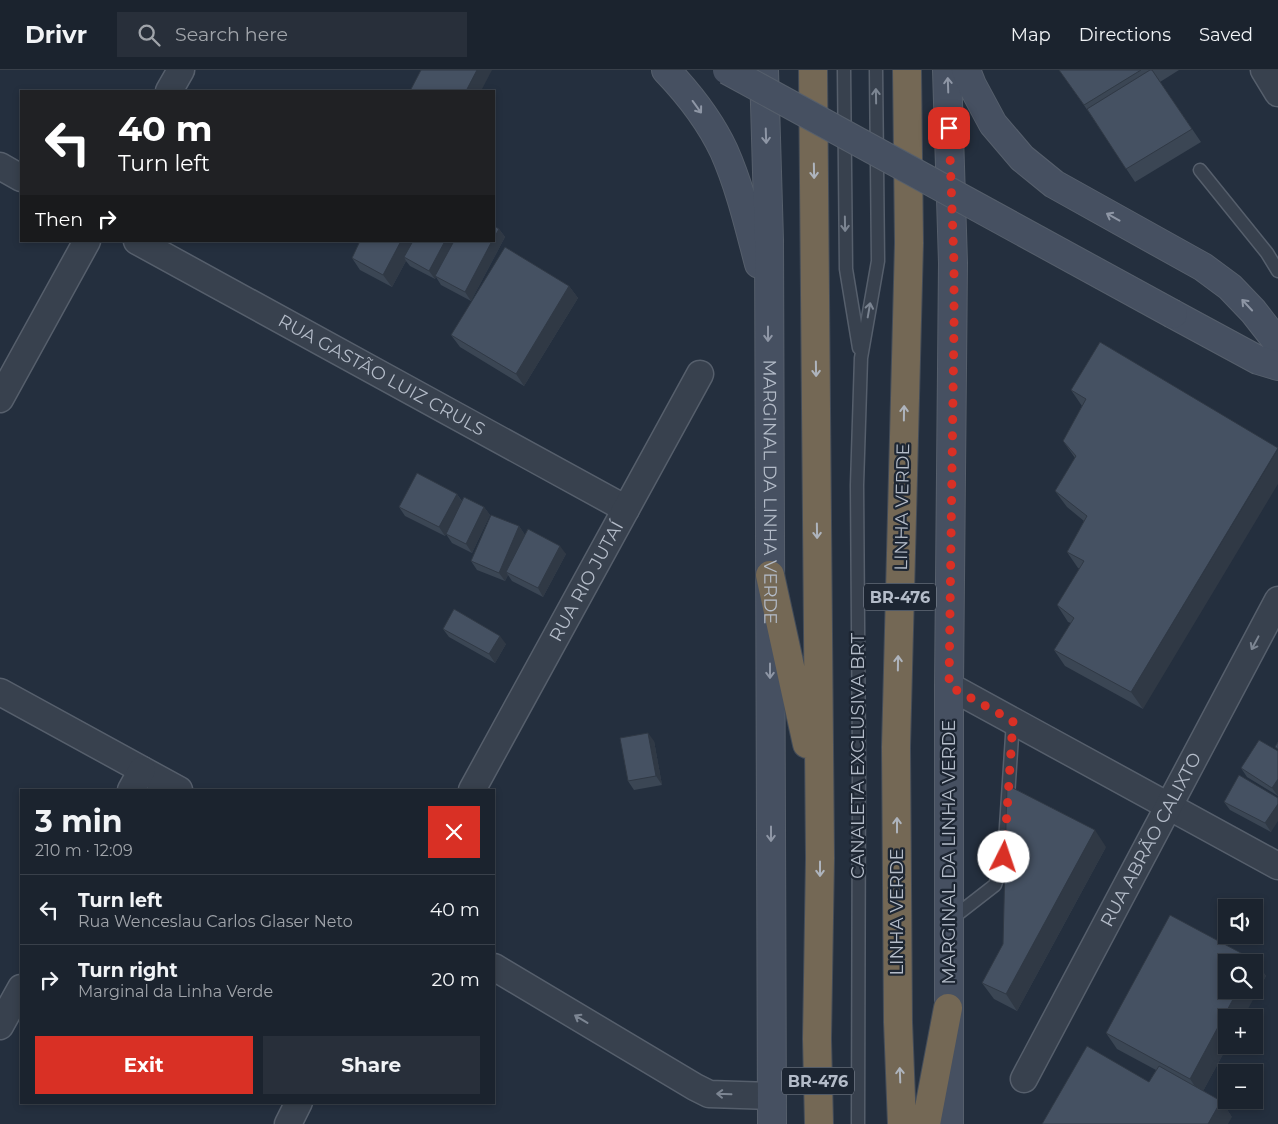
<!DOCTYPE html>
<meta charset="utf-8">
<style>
body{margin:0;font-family:Montserrat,sans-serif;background:#282f3a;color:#f1f3f6;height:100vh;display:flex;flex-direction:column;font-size:19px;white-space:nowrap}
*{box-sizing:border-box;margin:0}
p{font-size:16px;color:#a0a4aa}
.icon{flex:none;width:28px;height:28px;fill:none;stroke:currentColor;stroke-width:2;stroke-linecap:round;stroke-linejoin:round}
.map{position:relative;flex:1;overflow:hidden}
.panel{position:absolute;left:20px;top:719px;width:475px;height:315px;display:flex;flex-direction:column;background:#1b232e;border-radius:0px;box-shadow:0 2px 8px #0003,0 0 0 1px #39404a}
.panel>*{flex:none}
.banner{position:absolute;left:20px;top:20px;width:475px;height:152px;border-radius:0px;box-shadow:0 2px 8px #0003,0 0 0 1px #39404a;background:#202124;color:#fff;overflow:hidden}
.fabs{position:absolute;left:1218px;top:829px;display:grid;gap:10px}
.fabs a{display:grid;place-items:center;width:45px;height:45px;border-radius:0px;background:#1b232e;box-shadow:0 2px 8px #0003,0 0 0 1px #39404a;font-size:25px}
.pin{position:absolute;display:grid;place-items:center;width:42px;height:42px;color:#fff;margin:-21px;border-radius:10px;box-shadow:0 2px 8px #0006}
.me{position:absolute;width:55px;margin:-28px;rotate:4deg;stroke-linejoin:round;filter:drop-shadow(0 0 4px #0008)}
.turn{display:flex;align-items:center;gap:18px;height:105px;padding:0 15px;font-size:22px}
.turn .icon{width:65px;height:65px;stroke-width:2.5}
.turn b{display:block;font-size:35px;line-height:42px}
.then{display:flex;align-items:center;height:48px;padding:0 15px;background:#0003;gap:10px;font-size:19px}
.round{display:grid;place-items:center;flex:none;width:52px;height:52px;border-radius:0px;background:#282f3a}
.summary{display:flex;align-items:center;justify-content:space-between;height:85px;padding:0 15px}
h1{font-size:30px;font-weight:700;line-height:38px}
.cta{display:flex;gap:10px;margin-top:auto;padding:10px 15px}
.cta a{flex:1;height:58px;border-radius:0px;background:#d93025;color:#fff;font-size:20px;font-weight:700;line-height:58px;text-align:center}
.cta a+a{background:#282f3a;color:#f1f3f6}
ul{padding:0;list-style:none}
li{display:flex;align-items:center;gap:15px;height:70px;padding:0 15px;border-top:1px solid #39404a}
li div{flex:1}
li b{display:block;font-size:19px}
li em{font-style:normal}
header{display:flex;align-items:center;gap:30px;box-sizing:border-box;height:70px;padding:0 25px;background:#1b232e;border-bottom:1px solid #39404a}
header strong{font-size:24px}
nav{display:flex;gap:28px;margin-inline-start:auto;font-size:18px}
.search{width:350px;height:45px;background:#282f3a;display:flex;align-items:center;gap:12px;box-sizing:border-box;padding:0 18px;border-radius:0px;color:#a0a4aa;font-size:19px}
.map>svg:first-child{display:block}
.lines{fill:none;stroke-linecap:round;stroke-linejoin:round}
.lane-casing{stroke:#565f6c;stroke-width:15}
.street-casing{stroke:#565f6c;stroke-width:29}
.secondary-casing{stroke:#565f6c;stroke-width:30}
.highway-casing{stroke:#434c59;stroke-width:30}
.lane{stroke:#38414e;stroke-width:12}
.street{stroke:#38414e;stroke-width:26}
.secondary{stroke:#465061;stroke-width:28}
.highway{stroke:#746855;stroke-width:28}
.secondary-bridge-casing{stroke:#565f6c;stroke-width:30;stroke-linecap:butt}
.secondary-bridge{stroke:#465061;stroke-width:28}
.wall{fill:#3b4654}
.shaded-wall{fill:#303945}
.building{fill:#455162;stroke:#303945}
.oneway{stroke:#8e96a5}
.oneway2{stroke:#7c8592}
.oneway3{stroke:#aeb4bd}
.route{stroke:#d93025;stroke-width:9;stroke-dasharray:0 16.2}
.labels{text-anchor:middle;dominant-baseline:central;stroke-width:4.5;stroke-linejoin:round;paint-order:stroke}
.shield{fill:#1d2633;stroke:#878f9c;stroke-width:1}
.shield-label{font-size:16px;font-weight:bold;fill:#b4bcc9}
.street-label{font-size:18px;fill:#b4bcc9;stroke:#1d2633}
</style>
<header>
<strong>Drivr</strong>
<div class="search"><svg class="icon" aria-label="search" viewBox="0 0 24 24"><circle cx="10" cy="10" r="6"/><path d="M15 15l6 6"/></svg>Search here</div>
<nav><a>Map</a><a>Directions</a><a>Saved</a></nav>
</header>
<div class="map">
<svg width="1278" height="1054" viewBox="0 0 1278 1054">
<rect width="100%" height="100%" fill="#242f3e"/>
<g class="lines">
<g class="lane-casing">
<path id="lane" d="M844 0 846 199 859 278
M1200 100 1267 183 1278 201
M950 850 995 815 1004 787 1013 651
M858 1054 859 694 857 415 861 288 878 191 876 0"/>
</g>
<g class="street-casing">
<g id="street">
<path d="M1264 0 1278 23"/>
<path d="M169 21 181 0"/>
<path d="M0 96 21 108"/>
<path id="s1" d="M137 171 626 439"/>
<path d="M0 329 87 171"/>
<path d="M949 616 1278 796"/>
<path d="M0 622 179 720"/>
<path d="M131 720 142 700"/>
<path id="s2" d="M472 720 700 304"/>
<path d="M494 897 695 1017 709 1024 772 1026"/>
<path d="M0 956 21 918"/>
<path id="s3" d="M1024 1009 1278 530"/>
<path d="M288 1054 299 1032"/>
</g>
</g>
<g class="secondary-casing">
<g id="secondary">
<path d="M666 0C689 24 710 51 724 81 740 117 749 156 759 194"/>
<path id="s4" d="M764 0 769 170 772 1054"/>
<path d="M947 0 953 193 949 616V1054"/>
<path d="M966 0 972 15 993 54 1022 88 1054 114 1203 197 1230 217 1253 241 1278 273"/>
<path d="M1173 244 1258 290 1278 296"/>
</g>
</g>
<g class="highway-casing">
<path id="highway" d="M813 0 820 788 817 969 819 1054
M770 505 807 674
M902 1054 898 952 896 677 909 173 907 0
M926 1054 948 938"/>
</g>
<use href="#lane" class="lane"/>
<use href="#street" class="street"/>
<use href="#secondary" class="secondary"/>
<use href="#highway" class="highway"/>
<g class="secondary-bridge-casing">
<path id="secondary-bridge" d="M727 0 1173 244"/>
</g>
<use href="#secondary-bridge" class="secondary-bridge"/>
</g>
<path class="wall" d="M1059 0H1179L1160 12 1201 72 1135 112 1088 41Z
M499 159 505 167 471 231 441 215 436 207 435 209 410 196 406 191 392 217 360 200 352 188Z
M569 216 578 228 524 316 460 277 451 265Z
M1100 272 1143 639 1065 596 1054 580 1071 553 1068 552 1057 535 1080 499 1078 498 1067 482 1084 451 1067 437 1055 421 1075 388 1063 371 1082 336 1071 320Z
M457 424 462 431 484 437 490 445 472 483 452 473 446 464 451 453 445 466 405 446 399 437Z
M519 456 525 465 566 484 543 527 512 511 508 505 505 511 477 500 471 491Z
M443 559 506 574 495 593 449 567Z
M654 671 662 715 634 720 628 711Z
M1278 681V726L1247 707 1241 698Z
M1278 728 1271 762 1230 740 1224 732Z
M1106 777 1017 941 994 929 982 913Z
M1254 890 1266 906 1226 975H1228L1203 1021 1221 1031 1232 1047 1149 1012 1156 1000 1117 979 1106 963Z"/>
<path class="shaded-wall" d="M477 0H492L481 21H466Z
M499 159 505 167 471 231 465 222 492 171H494V168Z
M401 171H417L404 187 406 191 392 217 383 205Z
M445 171H456L435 209 429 201Z
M569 216 578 228 524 316 516 304Z
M1278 379V414L1143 639 1131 622Z
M457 424 462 432 445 466 439 457Z
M484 437 490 445 472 483 466 474Z
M519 456 525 465 506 502 508 505 505 511 499 503Z
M560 476 566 484 543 527 538 518Z
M500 566 506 574 495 593 489 584Z
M648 663 654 671 662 715 656 706Z
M1278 709V726L1272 718Z
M1278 734V751L1271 762 1265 753Z
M1095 760 1106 777 1017 941 1006 924Z
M1254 890 1266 906 1243 948H1226V975H1228L1201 1025 1190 1009 1238 920H1254V892H1253Z
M1221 1031 1232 1047 1228 1054H1208Z"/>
<path class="building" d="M421 0H477L466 21H410Z
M1059 0H1141L1084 35Z
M1150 0H1152L1192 59 1126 99 1087 39Z
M494 156 499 159 494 168Z
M360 171H401L383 205 352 188Z
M413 171H445L429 201 404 187Z
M454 171H492L465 222 435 206Z
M505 177 569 216 516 304 451 265Z
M1100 272 1278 378 1131 622 1054 580 1074 548 1057 535 1084 491 1067 482 1087 446 1055 421 1076 386 1063 371 1086 329 1071 320Z
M417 403 457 424 439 457 399 437Z
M464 427 484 437 466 474 446 464Z
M491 445 519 456 499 503 471 491Z
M528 459 560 476 538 518 506 502Z
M454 539 500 566 489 584 443 559Z
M648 663 656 706 628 711 620 668Z
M1259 670 1278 681V709L1272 718 1241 698Z
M1278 672V679L1275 677Z
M1239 705 1278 728V734L1265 753 1224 732Z
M1007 715 1095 760 1006 924 982 913 1003 874Z
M1170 845 1254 890 1253 892H1226V920H1238L1190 1009 1106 963Z
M1087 976 1149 1012 1159 996 1221 1031 1208 1054H1042Z"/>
<defs><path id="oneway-shaft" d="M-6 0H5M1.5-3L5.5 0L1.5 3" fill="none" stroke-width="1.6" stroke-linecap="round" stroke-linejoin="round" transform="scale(1.25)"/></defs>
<g class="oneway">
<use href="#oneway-shaft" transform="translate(948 15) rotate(-92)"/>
<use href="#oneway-shaft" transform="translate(697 37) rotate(54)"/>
<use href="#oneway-shaft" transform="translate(766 66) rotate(88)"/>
<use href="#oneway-shaft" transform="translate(1113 147) rotate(-151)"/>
<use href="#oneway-shaft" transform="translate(1247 235) rotate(-133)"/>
<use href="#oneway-shaft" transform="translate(768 264) rotate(90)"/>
<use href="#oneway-shaft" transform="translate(770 601) rotate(90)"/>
<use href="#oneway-shaft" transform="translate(771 764) rotate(90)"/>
</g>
<g class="oneway2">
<use href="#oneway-shaft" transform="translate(876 26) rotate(-91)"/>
<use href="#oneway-shaft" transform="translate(845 154) rotate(89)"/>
<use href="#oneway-shaft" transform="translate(869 240) rotate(-80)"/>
<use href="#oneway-shaft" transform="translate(1255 573) rotate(118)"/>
<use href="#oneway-shaft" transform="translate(581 949) rotate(-149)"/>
<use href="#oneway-shaft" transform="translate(724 1024) rotate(-178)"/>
</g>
<g class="oneway3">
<use href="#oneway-shaft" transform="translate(814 101) rotate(89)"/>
<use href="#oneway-shaft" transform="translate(816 299) rotate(89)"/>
<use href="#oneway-shaft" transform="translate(904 343) rotate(-89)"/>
<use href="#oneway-shaft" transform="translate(817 461) rotate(89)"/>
<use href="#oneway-shaft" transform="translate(898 593) rotate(-89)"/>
<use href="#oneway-shaft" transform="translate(897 755) rotate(-90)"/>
<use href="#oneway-shaft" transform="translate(820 799) rotate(90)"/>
<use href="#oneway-shaft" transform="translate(900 1005) rotate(-92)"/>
</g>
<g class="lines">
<path class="route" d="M949 58 954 193V254L949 616 1013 651 1004 787"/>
</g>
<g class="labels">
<g class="shield">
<rect x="864" y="513.5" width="72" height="27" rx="4"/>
<rect x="782" y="997.5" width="72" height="27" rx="4"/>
</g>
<g class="shield-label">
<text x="900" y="527">BR-476</text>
<text x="818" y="1011">BR-476</text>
</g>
<g class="street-label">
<text stroke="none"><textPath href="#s1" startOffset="279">RUA GASTÃO LUIZ CRULS</textPath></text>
<text stroke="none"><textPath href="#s4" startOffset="422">MARGINAL DA LINHA VERDE</textPath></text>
<text transform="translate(902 437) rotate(-89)">LINHA VERDE</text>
<text stroke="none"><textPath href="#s2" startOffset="238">RUA RIO JUTAÍ</textPath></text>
<text transform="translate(858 686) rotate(-90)">CANALETA EXCLUSIVA BRT</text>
<text stroke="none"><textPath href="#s3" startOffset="271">RUA ABRÃO CALIXTO</textPath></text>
<text transform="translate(949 782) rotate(-90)">MARGINAL DA LINHA VERDE</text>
<text transform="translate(897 842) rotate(-90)">LINHA VERDE</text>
</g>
</g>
</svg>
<div class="fabs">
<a><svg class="icon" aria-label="sound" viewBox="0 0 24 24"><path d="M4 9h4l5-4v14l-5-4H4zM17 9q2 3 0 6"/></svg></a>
<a><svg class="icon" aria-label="search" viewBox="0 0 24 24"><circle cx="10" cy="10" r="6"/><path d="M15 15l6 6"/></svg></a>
<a>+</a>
<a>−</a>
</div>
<div class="pin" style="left:949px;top:58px;background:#d93025"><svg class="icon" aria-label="arrive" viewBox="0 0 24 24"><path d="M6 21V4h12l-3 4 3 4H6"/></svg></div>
<svg class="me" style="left:1004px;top:787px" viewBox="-20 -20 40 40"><circle r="19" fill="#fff"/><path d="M0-13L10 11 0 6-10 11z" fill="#d93025"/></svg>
<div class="banner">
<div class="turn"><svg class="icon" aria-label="left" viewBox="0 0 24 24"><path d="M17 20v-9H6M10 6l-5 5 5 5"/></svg><div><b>40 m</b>Turn left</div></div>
<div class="then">Then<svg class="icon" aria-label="right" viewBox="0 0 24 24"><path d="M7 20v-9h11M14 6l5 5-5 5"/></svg></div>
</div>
<section class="panel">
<div class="summary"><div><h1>3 min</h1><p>210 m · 12:09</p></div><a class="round" style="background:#d93025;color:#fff"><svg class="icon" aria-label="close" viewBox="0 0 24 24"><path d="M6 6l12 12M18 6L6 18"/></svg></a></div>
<ul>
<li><svg class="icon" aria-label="left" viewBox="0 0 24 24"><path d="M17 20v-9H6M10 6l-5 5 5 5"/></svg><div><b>Turn left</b><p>Rua Wenceslau Carlos Glaser Neto</p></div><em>40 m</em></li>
<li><svg class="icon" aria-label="right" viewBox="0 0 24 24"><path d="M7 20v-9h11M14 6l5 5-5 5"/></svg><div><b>Turn right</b><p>Marginal da Linha Verde</p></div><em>20 m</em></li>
</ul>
<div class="cta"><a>Exit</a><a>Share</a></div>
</section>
</div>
